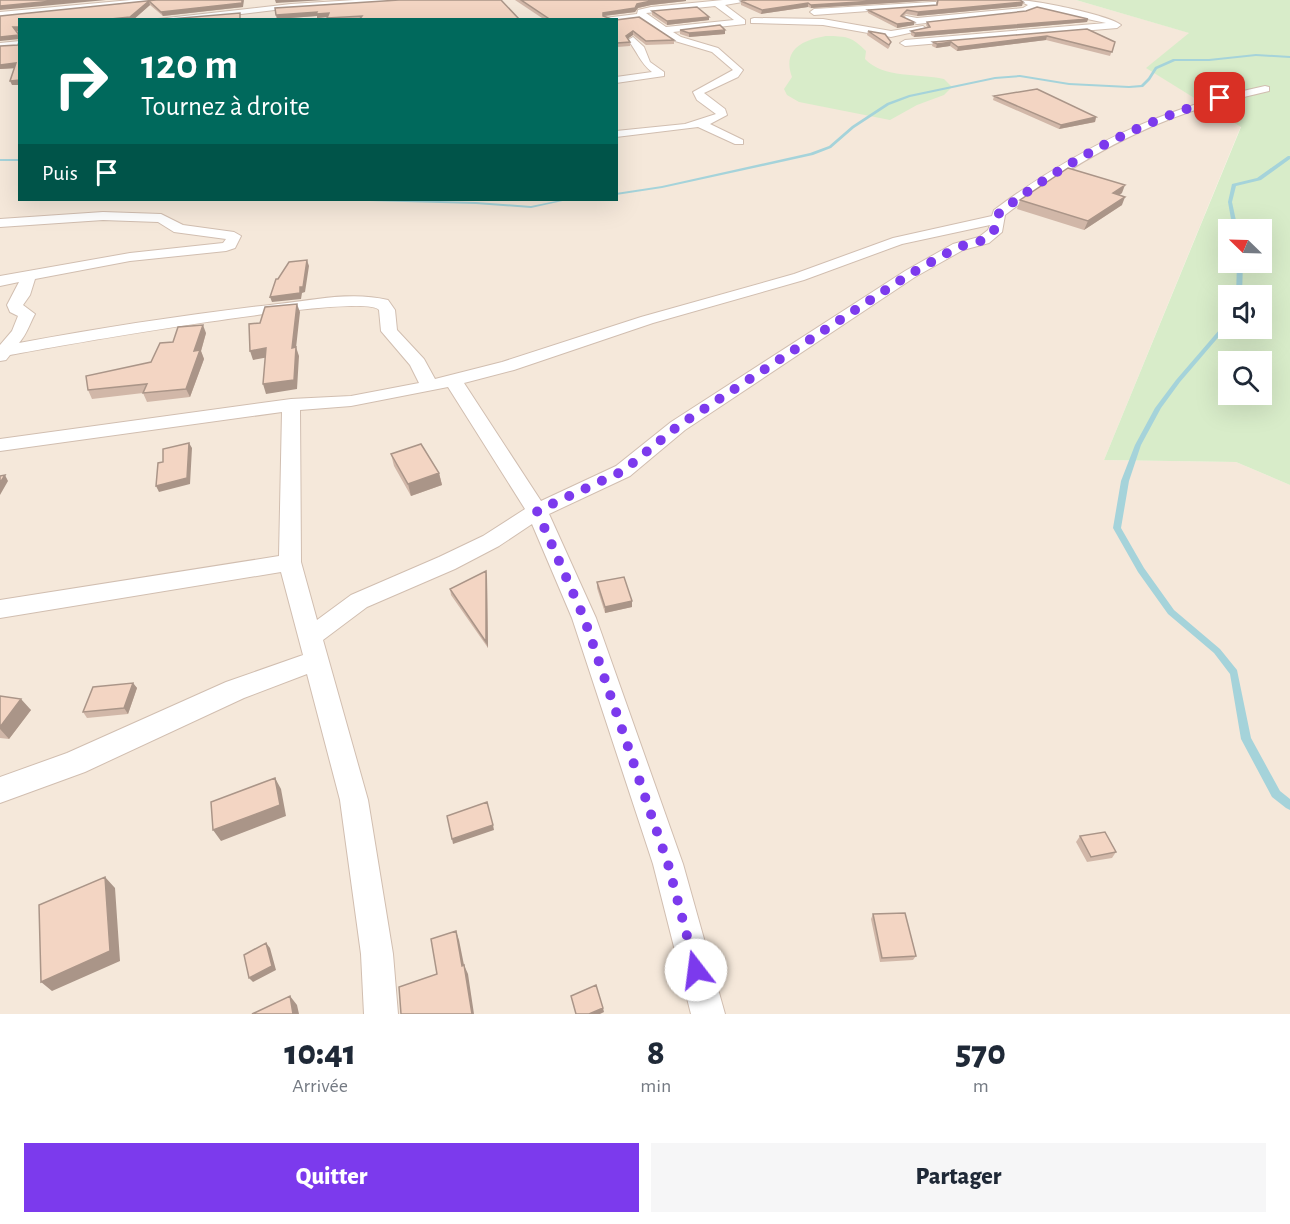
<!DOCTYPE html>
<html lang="fr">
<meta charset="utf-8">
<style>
body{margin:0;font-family:"Alegreya Sans",sans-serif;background:#f6f6f7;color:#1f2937;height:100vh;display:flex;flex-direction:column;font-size:22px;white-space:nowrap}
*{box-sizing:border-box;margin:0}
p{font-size:20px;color:#747a83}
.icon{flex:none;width:33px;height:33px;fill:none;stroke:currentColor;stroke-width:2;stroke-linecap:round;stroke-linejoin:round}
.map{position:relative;height:1014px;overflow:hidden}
.side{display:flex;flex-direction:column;background:#fff;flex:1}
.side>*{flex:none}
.guide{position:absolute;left:18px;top:18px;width:600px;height:183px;border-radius:0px;box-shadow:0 6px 24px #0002;background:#00695c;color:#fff;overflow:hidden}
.needle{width:39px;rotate:293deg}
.fabs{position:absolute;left:1218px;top:219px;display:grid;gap:12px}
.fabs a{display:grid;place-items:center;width:54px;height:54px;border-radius:0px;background:#fff;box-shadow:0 6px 24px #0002;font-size:30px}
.pin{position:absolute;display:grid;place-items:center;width:51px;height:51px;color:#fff;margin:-26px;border-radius:12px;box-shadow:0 3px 9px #0006}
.me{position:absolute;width:66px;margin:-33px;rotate:345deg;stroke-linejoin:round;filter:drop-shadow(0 0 4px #0008)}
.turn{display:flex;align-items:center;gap:21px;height:126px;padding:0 24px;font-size:27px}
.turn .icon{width:78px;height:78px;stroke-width:2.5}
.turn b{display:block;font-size:42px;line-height:51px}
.then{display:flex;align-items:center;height:57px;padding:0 24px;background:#0003;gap:12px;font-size:22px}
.eta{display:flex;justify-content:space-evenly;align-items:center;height:102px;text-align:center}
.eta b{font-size:36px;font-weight:800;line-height:42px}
.action{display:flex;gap:12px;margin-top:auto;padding:12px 24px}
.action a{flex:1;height:69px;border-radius:0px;background:#7c3aed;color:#fff;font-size:24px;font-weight:800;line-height:69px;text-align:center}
.action a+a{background:#f6f6f7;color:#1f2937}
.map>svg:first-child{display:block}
.residential{fill:#f5e8da;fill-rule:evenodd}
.green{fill:#d8ecc9;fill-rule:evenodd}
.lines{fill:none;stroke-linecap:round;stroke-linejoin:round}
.stream{fill:#a5d3da;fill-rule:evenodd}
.minor-casing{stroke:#d1beb0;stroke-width:2}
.minor{fill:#fff;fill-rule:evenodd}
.wall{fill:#d1b7a8}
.shaded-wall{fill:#aa9588}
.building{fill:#f3d5c3;stroke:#aa9588;stroke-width:1.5}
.route{stroke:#7c3aed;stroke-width:10;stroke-dasharray:0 18}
</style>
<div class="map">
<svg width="1290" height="1014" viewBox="0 0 1290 1014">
<rect width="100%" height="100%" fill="#fdf6ec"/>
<path class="residential" d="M0 0H1076L1190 33 1147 68 1241 126 1104 460 1236 462 1290 485V1014H0ZM20 20H616V200H20Z"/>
<path class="green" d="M1076 0H1290V485L1236 462 1104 460 1241 127 1146 68 1189 33ZM1228 230H1262V262H1228ZM1228 296H1262V328H1228ZM1228 362H1262V394H1228Z
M826 36C847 36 852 37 866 51L865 59C884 79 918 73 944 79L952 87 944 95 917 105 890 120 799 102 787 95 784 89 792 77C782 50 802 40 826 36Z"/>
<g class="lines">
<path class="stream" d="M1256 54 1290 56V58L1256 56 1209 61H1175L1157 69 1150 80 1143 87 1129 88 1069 85 1020 77 995 79 910 97 889 105 854 128 831 148 813 155 662 188 616 195V193L662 186 810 153 829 146 852 126 887 103 909 95 995 77 1020 75 1069 83 1129 86 1141 85 1148 78 1155 67 1173 59H1209Z
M1288 156H1290V159L1261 180 1236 186 1232 202 1238 230H1233L1228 202 1232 184 1257 178Z
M0 159H20V161H0Z
M367 200H402L476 202 531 206 561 200H567L531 208 476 204 369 201Z
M1237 262H1243L1242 296H1236Z
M1228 321V326L1180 382 1161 408 1141 445 1129 481 1121 528 1144 568 1174 610 1220 649 1237 670 1251 738 1280 791 1290 799V810L1286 808 1272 797 1241 739 1230 674 1214 653 1168 614 1138 572 1113 528 1121 481 1135 445 1155 408 1176 380 1226 322Z"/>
<g class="minor-casing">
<path id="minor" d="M131 0H160L156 2 0 18V12Z
M355 0H402L398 2 291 8 191 20H149L291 4Z
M723 0H754L725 5 745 20V24L673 32 681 37 718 48 743 70 738 77 704 93 725 109 727 115 710 124 743 140V144H735L698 127 616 137V131L685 124 716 114 697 100 693 92 733 70 712 52 675 41 640 19 616 22V20L605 18 637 14 638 10 651 7ZM715 6 734 20 666 27 646 13Z
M1017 0C1035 0 1109 15 1121 25L1117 28 905 46 900 43 905 40 1106 23 1036 8 1025 12 917 24 902 19 906 16 917 18 1023 8 1028 5Z
M933 2H936V6L814 15 810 12 814 9Z
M754 18 823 19 891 31 923 26 927 29 891 37 823 25 751 23V19Z
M633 37 644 47 650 62 664 72V76L616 83V77L652 72C640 63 637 51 628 40Z
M20 41V47L0 49V43Z
M1265 86 1269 87V91C1245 97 1221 102 1198 109 1127 132 1064 170 1005 215L1002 232 989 243 963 250 915 277 685 430 630 476 549 514 596 618 683 864 725 1014H691L653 864 572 618 532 524 499 546 455 569 367 607 323 640 368 800 393 954 398 1014H364L361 954 340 800 307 674 244 698 85 772 0 803V777L67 753 226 682 303 655 281 572 0 618V600L279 556 282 412 0 451V439L291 399 351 396 419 383 410 365 381 331 379 310C364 291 52 347 10 355L6 360 0 361V345L12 331 18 316 10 312 7 305 19 282 0 286V276L130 253 223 243 226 239 174 232 158 222 103 220 0 227V219L103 212 161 214 183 225 234 232 241 236 235 248 226 251 130 261 35 279 30 295 23 305 35 314C29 325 27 334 19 343 105 327 191 314 278 304 314 300 352 291 388 300L395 310 397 330 424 359 435 379 502 362 641 317 794 274 893 238 992 216 994 210C1079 147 1162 108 1265 86ZM990 225 988 230 979 237 953 244 905 271 671 422 616 466 541 501 464 383 514 370 653 323 804 280 902 244ZM448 387 525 509 483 536 439 557 351 595 317 620 301 562 300 410 351 406Z"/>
</g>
<use href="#minor" class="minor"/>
</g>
<path class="wall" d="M156 0 243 7 163 16 150 5 133 20H20V31H16L20 36V85H12L14 68 0 69V46L18 45 19 39 0 16Z
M515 0H686V1L651 5 638 8 635 12 605 16 614 20H545Z
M938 0 811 8 808 7 761 14 741 5V1L1020 0 1023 2 1022 6 917 16 906 14 903 17 914 22V25L897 28 868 13V10L937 5Z
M275 8 520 20H327V17L317 18V16L277 19Z
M652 11 709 20 667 25 652 15Z
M1088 19 1087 22 914 37 911 35V31L927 27 926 25 927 22Z
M616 20 674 40V44L646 45 633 35 627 38 630 42V46L617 47 616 45Z
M1087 29 1115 42 1110 56 1046 40 957 51 950 46 936 48 932 46 933 42Z
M680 30 725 34 689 37 680 34Z
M868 31 890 46 888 49 867 35Z
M994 96 1096 117 1095 122 1059 129 993 100Z
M1122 193 1119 195 1122 205 1084 230 1017 209 1020 200Z
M206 333 201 351 204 359 190 397 147 402 143 393 92 399 88 390 151 362 173 342Z
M391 454 439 473 442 485 411 496 394 466Z
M486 571 487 577 488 648 451 595 450 589Z
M597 582 632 601V607L605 613 597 588Z
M133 683 137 688 128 714 87 718 83 712Z
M0 696 31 710 9 739 0 738Z
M1080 836 1116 852 1112 858 1087 862 1076 842Z
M873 914 916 956 913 960 880 962 871 919Z"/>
<path class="shaded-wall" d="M63 0H106L0 10V6Z
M244 0 243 7 163 16 161 12Z
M275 0H324L276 3Z
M662 0H686V1L651 5 638 8 635 12 603 16V13L651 1Z
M890 0H938L811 8V5Z
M149 1 150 5 133 20H101Z
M1023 2 1022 6 917 16 918 12Z
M808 3V7L761 14 762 10Z
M317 12 329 13V17L317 18V16L277 19 276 15Z
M709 17V20L667 25V21Z
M1088 19 1087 22 914 37 915 33Z
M914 22V25L897 28V24Z
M13 27H20V31L15 32Z
M725 30V34L689 37V33Z
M633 31V35L626 40V36Z
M19 35 20 39 0 41V37Z
M1047 36 1046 40 957 51 958 47Z
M951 42 950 46 936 48 937 44Z
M16 63 18 68 0 69V65Z
M20 80V85H12L10 81Z
M1096 117 1095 122 1059 129 1061 125Z
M1125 185 1122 193 1110 201 1113 193Z
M1125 197 1122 205 1084 230 1088 221Z
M307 260 309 266 305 292 302 293 301 299 272 302 270 297Z
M297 304 300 312 295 357 292 348Z
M203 325 206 333 201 351 204 359 190 397 186 389 194 351Z
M296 347 299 356 297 389 266 394 263 384Z
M266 348 269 357 253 360 250 351Z
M189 443 192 448 190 484 159 492 156 486Z
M439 473 442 485 411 496 408 484Z
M5 475 8 481 0 495V483Z
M486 571 487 577 488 648 486 642Z
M632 601V607L605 613V607Z
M133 683 137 688 128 714 124 708Z
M21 699 31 710 9 739 0 729V727Z
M275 778 281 789 286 816 221 841 213 830Z
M493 825 494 830 453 844 452 839Z
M105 877 115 888 120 961 52 991 41 982Z
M456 931 459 940 466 975 462 966Z
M266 943 270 948 276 970 253 982 249 978Z
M464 965 468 974 474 1014H472Z
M290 996 297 1005 299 1014H293Z
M603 1008 604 1012 600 1014H589Z"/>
<path class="building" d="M0 0H63L0 6Z
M156 0H242V3L161 12 149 1 130 17 101 20H20V27H13L19 35 0 37V16Z
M399 0H501L520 20H359L362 16 327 18 329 13 316 14 317 12 276 15 275 8Z
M521 0H662L651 1 637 4 635 8 603 13V16L614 20H551Z
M747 0H890L811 5 808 3 762 10 741 1Z
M938 0H1020L1023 2 918 12 907 10 901 16 914 22 897 24 868 10 937 5Z
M697 7 709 17 667 21 652 11Z
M1037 7 1088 19 915 33 911 31 930 27 927 22 1026 11Z
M240 13V19L228 20H170L169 19Z
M639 17 674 40 646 41 633 31 626 36 630 42 617 43 616 41V20Z
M720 25 725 30 689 33 680 30Z
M1087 29 1115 42 1112 52 1047 36 958 47 951 42 937 44 933 42Z
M868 31 885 34 891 42 889 45Z
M20 39V80L10 81 16 63 0 65V46L18 45Z
M1037 89 1096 117 1061 125 994 96Z
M1068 168 1125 185 1113 193 1125 197 1088 221 1020 200Z
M307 260 303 287H300V293L270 297 276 279H278L289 262Z
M297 304 292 348 296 347 294 380 263 384 266 348 250 351 249 324 260 323 265 307Z
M203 325 194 351 200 350 186 389 143 393 147 384 88 390 86 376 151 362 160 343 173 342 178 327Z
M189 443 187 478 156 486 158 463 163 462V449Z
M421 444 439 473 408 484 391 454Z
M5 475 0 483V476Z
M486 571V642L450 589Z
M624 577 632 601 605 607 597 582Z
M133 683 124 708 83 712 93 687Z
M0 696 21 699 0 727Z
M275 778 280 805 213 830 211 802Z
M487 802 493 825 452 839 447 816Z
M1105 832 1116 852 1091 857 1080 836Z
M105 877 110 951 41 982 39 905Z
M905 913 916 956 882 958 873 914Z
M456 931 462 966 464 965 472 1014H401L399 987 437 974 431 939Z
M266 943 272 966 249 978 244 955Z
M596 985 603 1008 589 1014H576L571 996Z
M290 996 293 1014H252Z"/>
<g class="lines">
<path class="route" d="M696 970 668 864 584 618 537 511 623 471 678 426 910 274 958 247 984 240 998 226 999 213C1065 161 1139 122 1220 98"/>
</g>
</svg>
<div class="fabs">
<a><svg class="needle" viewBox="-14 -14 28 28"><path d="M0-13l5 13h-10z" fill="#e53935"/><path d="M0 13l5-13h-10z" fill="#747a83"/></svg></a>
<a><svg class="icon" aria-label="sound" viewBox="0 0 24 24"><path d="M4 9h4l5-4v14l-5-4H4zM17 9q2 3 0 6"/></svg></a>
<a><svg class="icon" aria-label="search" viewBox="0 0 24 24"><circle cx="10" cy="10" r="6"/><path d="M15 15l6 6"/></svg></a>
</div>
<div class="pin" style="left:1220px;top:98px;background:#d93025"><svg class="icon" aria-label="arrive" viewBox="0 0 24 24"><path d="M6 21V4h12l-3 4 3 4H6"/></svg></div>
<svg class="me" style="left:696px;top:970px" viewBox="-20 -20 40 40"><circle r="19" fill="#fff"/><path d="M0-13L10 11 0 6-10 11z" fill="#7c3aed"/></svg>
<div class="guide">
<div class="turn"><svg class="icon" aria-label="right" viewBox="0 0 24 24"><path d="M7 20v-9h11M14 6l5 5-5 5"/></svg><div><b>120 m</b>Tournez à droite</div></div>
<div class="then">Puis<svg class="icon" aria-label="arrive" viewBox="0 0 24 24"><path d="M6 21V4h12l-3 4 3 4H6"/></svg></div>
</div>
</div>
<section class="side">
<div class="eta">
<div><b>10:41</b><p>Arrivée</p></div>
<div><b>8</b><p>min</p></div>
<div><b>570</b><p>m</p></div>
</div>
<div class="action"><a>Quitter</a><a>Partager</a></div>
</section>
